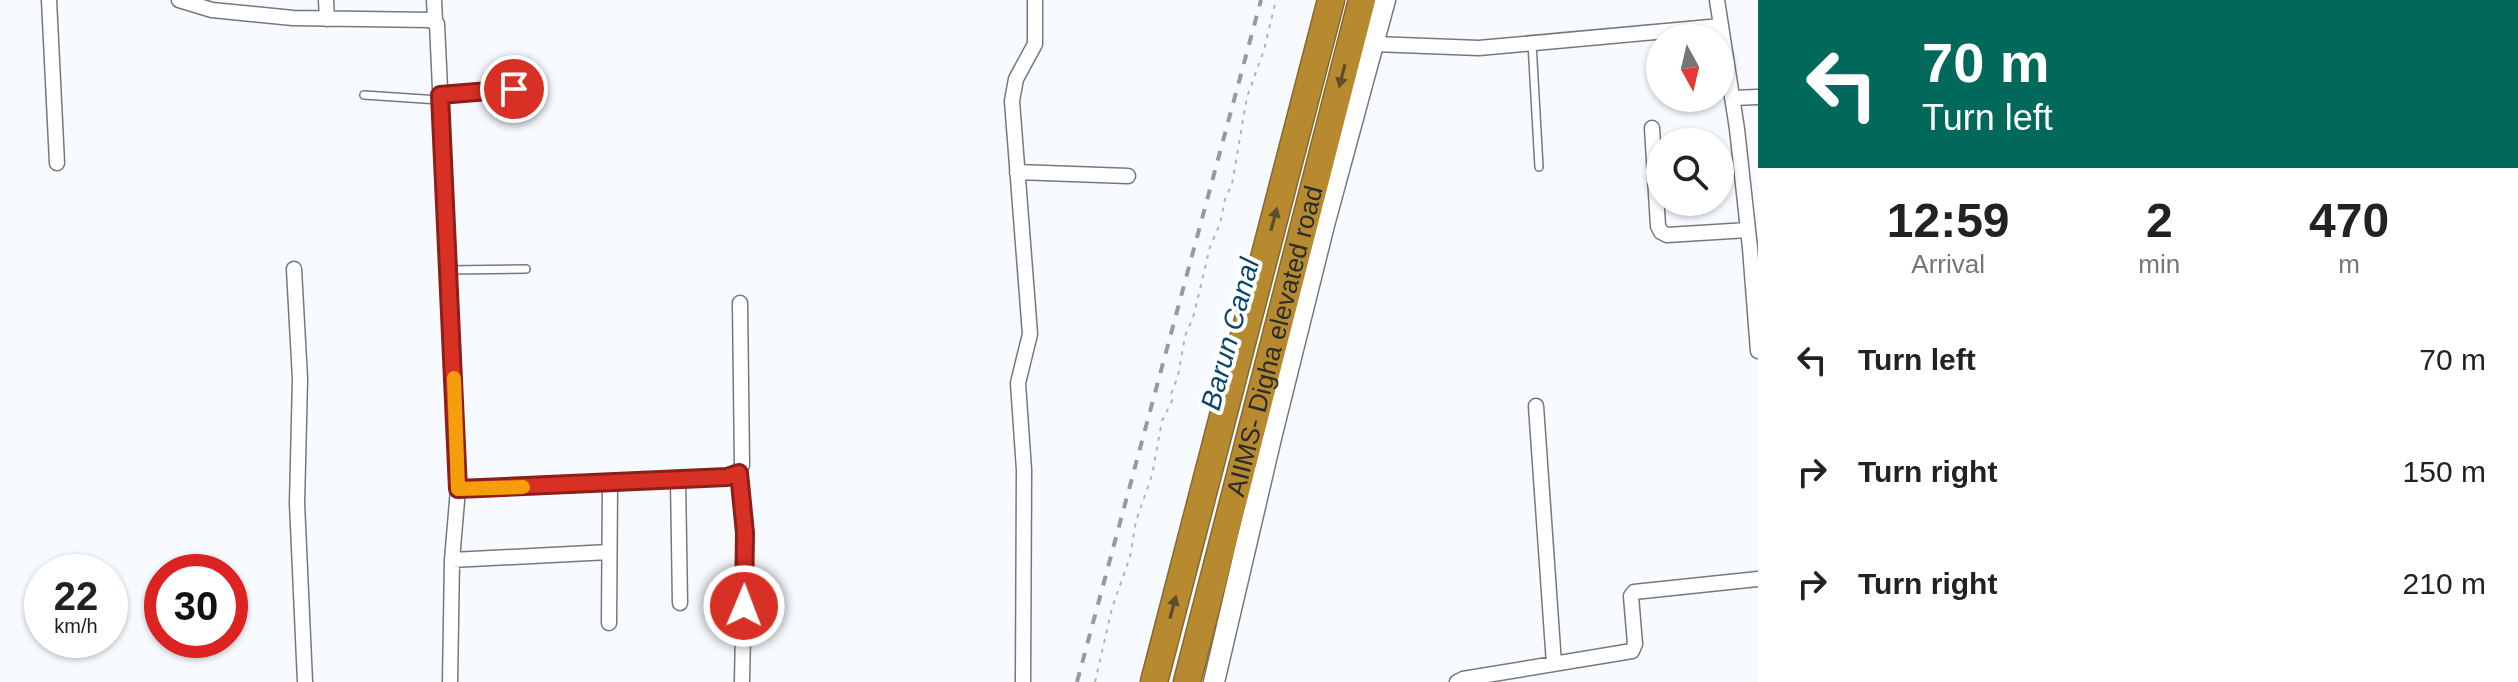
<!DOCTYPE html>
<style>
body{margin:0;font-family:Helvetica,sans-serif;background:#f6f6f6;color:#222;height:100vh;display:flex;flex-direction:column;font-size:30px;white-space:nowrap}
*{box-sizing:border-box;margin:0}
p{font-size:26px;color:#767676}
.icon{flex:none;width:44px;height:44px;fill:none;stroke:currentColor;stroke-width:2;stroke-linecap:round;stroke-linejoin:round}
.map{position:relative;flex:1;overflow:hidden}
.side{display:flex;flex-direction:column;background:#fff;width:760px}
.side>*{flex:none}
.hud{background:#00695c;color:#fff;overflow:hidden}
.needle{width:52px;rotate:172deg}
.buttons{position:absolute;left:1646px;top:24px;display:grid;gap:16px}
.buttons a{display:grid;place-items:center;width:88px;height:88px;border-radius:50%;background:#fff;box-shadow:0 2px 6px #0004;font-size:40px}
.speed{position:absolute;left:24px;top:554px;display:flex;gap:16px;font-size:40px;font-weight:700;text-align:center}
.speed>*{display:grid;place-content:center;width:104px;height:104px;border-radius:50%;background:#fff;box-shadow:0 2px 6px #0004;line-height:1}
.speed small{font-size:20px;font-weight:400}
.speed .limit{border:12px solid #d22;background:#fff;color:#111}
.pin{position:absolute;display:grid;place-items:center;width:68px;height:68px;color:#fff;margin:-34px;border:4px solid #fff;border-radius:50%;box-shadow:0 2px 8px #0007}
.me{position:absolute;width:88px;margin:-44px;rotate:1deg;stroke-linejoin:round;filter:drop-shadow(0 0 6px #0008)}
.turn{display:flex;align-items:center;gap:28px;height:168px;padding:0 32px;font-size:36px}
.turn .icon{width:104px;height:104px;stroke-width:2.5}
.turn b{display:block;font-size:56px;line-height:68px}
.eta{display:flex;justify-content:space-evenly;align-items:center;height:136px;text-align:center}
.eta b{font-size:48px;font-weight:700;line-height:56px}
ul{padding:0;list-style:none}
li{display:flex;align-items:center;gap:24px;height:112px;padding:0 32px}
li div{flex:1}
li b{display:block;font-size:30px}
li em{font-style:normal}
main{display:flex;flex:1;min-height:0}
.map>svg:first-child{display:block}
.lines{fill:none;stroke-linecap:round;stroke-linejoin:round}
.service-casing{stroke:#76797c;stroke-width:10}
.minor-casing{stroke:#76797c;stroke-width:17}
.secondary-casing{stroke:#76797c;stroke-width:23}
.motorway-casing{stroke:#86692f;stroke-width:29}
.path{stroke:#b2b5b8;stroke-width:2;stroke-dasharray:4 6;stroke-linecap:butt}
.service{stroke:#fff;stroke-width:7}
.minor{stroke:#fff;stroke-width:14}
.secondary{stroke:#fff;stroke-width:20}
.motorway{stroke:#b78a30;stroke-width:26}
.rail{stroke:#989b9d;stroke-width:4;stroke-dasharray:10 10;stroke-linecap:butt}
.oneway{fill:#5b4d2e}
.route-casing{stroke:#8d1f18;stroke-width:20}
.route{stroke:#d93025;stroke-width:14}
.slow{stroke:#f59e0b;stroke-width:14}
.labels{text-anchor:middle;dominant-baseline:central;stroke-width:8;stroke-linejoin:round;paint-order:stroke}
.street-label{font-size:26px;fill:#2a2c2d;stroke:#fff}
.water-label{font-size:28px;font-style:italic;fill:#07476f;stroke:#fff}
</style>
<main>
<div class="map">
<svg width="1758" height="682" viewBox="0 0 1758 682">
<rect width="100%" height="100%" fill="#f7fafe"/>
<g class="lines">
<g class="service-casing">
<path id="service" d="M1532 43 1539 167
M364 95 439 100
M440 95 539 87
M448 270 526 269"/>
</g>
<g class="minor-casing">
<path id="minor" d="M49 0 57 163
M179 0 212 10 293 18 430 20 437 24 457 454 458 489 452 560 450 682
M326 0 327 19
M434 0 435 21
M1717 0 1737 129 1750 248 1758 351
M1374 44 1479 48 1721 26
M1732 98 1758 97
M1652 128 1658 226 1661 232 1667 235 1748 230
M1017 172 1128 176
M294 269 300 379 297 503 305 682
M1536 406 1554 664
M739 473 745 533 742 682
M678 480 680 603
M458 489 736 476 742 465 740 303
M452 560 609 552
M609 623 610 484
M1023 682 1024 470 1018 383 1030 334 1012 101 1016 79 1035 44V0
M1457 682 1463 679 1632 651 1635 644 1631 596 1634 592 1758 579"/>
</g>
<g class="secondary-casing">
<path id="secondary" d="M1214 682 1271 438 1324 225 1385 0"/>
</g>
<g class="motorway-casing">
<g id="motorway">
<path d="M1154 682 1331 0"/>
<path id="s1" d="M1187 682 1362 0"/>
</g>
</g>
<path class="path" d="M1095 682 1112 608 1130 557 1136 521 1152 475 1162 421 1172 401 1171 394 1178 376 1185 336 1193 318 1210 247 1220 224 1225 199 1232 184 1247 97 1264 50 1276 0"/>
<use href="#service" class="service"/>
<use href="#minor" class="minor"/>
<use href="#secondary" class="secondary"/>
<use href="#motorway" class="motorway"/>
<path class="rail" d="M1077 682 1261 0"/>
</g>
<defs><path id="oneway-solid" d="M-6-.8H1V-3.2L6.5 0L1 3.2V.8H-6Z" transform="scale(2)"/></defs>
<g class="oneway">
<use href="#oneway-solid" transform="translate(1342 76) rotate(104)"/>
<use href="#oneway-solid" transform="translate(1274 219) rotate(-75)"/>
<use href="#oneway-solid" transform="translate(1173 607) rotate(-75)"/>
</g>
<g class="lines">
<g class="route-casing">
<path id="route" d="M514 89 440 95 458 489 727 477 739 473 745 533 744 606"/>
</g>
<use href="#route" class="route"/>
<path class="slow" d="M454 378 458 489 523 487"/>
</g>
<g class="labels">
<g class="street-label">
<text stroke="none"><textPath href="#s1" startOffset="352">AIIMS- Digha elevated road</textPath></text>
</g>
<g class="water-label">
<text transform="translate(1230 334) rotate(-75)">Barun Canal</text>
</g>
</g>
</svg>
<div class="buttons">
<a><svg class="needle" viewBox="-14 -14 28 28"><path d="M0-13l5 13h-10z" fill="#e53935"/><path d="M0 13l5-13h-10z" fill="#767676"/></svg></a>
<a><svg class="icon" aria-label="search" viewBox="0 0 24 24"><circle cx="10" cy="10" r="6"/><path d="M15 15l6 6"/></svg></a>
</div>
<div class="speed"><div>22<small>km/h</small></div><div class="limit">30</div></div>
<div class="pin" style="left:514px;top:89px;background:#d93025"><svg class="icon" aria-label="arrive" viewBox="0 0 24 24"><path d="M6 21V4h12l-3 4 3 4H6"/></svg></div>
<svg class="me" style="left:744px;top:606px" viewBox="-20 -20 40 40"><circle r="17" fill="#d93025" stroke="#fff" stroke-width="3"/><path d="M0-11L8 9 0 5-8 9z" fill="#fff"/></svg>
</div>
<section class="side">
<div class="hud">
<div class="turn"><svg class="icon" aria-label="left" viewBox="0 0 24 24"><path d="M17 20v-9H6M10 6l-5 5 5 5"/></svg><div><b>70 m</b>Turn left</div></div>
</div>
<div class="eta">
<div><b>12:59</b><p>Arrival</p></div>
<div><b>2</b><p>min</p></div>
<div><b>470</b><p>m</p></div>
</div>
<ul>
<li><svg class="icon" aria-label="left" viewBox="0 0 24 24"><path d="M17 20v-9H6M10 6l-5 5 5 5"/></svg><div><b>Turn left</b></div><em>70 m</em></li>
<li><svg class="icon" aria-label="right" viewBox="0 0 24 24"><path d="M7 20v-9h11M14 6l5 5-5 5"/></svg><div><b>Turn right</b></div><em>150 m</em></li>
<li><svg class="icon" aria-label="right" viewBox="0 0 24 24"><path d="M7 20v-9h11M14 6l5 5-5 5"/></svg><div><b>Turn right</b></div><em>210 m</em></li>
</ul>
</section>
</main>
